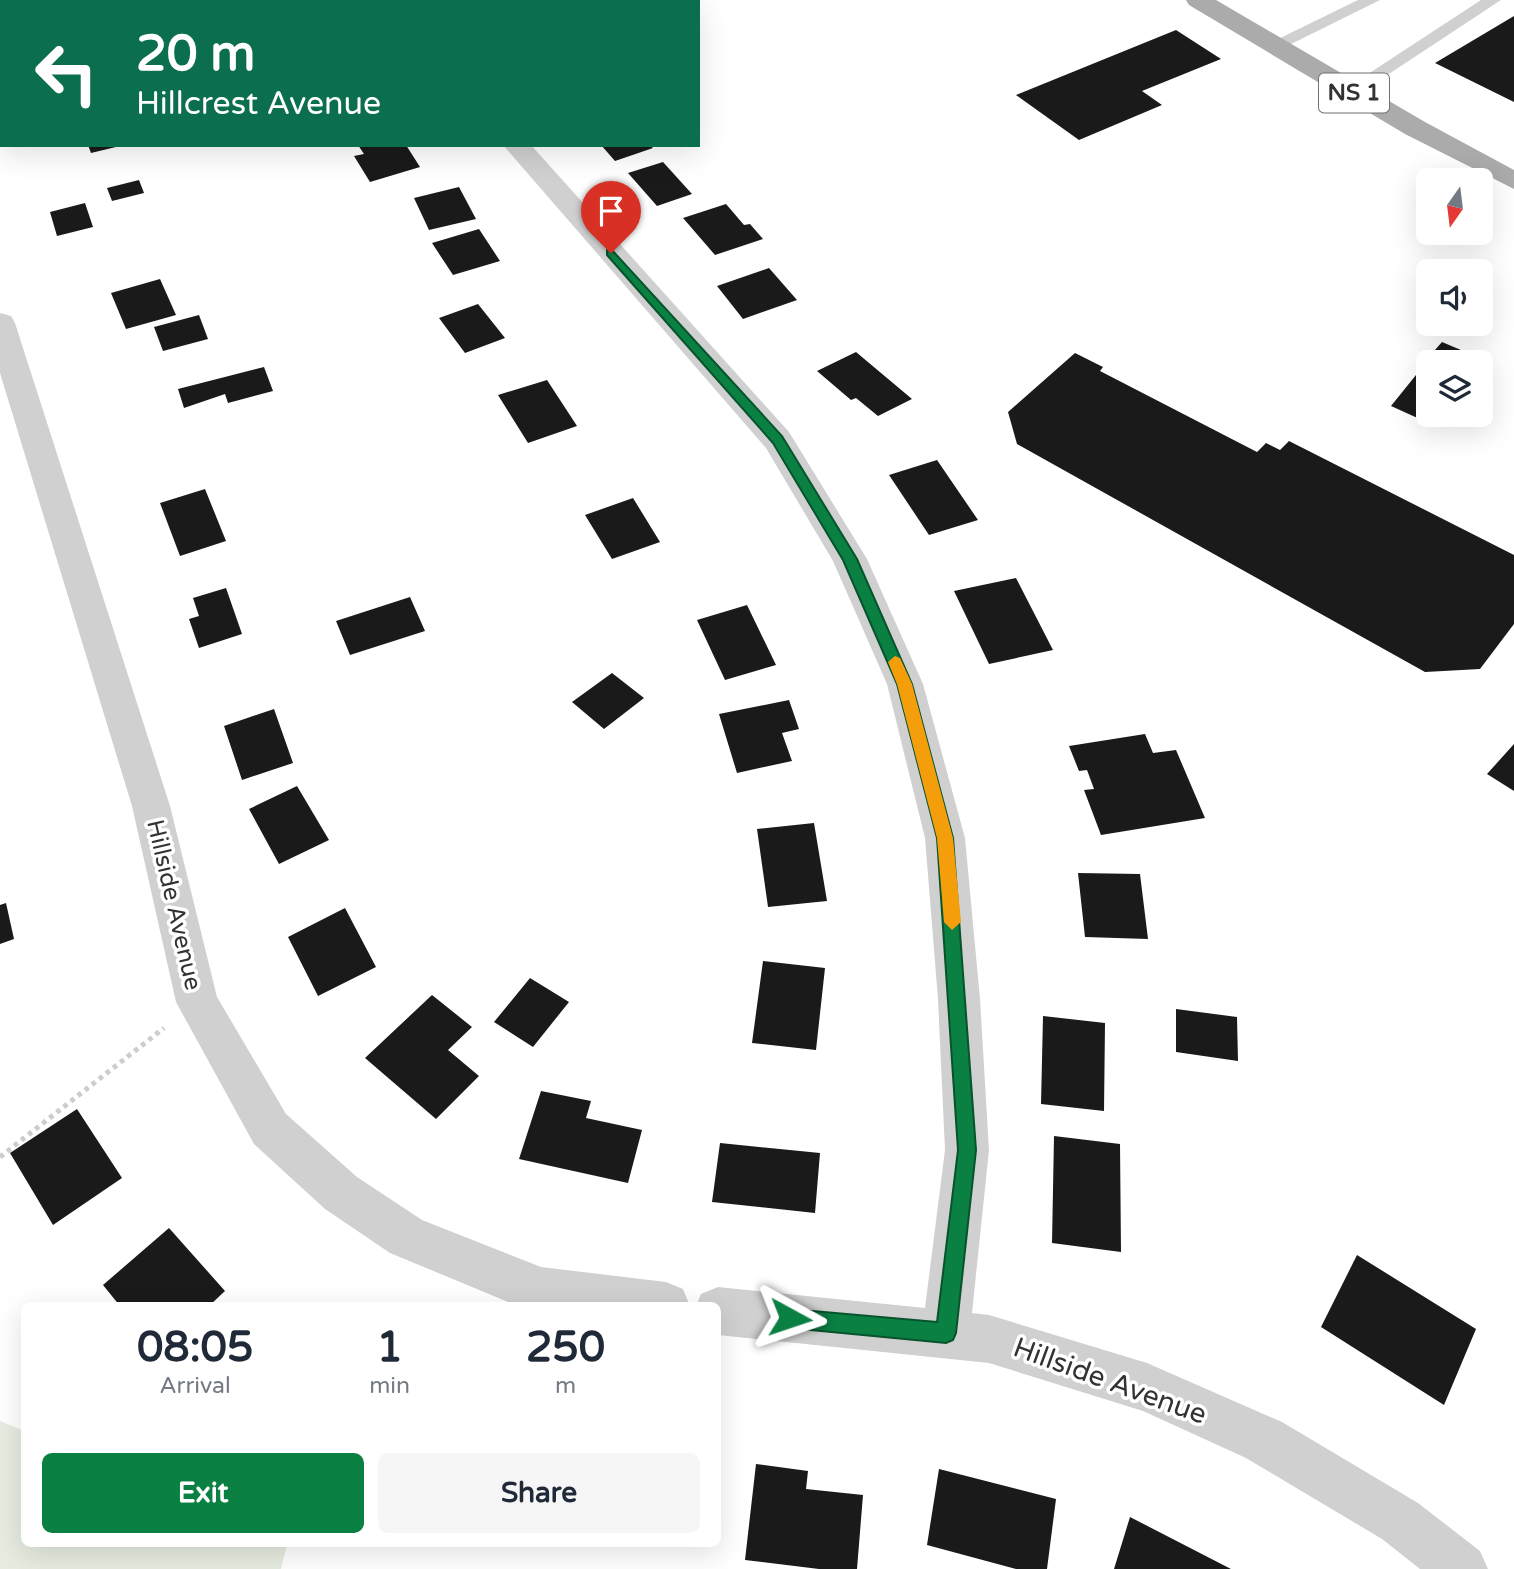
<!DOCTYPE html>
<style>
body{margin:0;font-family:"Varela Round",sans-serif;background:#f6f6f7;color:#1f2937;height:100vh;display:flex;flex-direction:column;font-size:26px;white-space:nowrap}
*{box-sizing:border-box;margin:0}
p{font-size:23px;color:#747a83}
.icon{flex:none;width:38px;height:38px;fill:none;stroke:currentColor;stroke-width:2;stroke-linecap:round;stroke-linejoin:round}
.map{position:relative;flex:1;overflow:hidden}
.sheet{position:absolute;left:21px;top:1302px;width:700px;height:245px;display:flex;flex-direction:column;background:#fff;border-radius:10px;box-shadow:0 7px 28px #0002}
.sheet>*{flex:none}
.top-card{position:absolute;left:0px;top:0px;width:700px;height:147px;box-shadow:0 7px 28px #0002;background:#0b6e4f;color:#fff;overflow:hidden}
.needle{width:46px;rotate:194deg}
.tools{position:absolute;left:1416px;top:168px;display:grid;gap:14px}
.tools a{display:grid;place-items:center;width:77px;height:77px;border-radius:10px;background:#fff;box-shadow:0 7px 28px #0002;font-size:35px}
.pin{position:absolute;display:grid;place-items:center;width:60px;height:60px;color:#fff;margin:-72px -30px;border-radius:50% 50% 50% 0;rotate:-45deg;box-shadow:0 0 7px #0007}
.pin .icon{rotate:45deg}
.me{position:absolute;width:77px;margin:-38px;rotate:95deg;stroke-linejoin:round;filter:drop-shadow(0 0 5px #0008)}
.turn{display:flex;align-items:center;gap:24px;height:147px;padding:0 21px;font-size:32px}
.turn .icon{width:91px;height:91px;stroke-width:2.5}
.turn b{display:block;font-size:49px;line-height:60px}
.eta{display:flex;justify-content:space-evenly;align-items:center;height:119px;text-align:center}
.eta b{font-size:42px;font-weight:700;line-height:49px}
.cta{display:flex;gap:14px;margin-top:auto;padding:14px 21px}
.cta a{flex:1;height:80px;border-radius:10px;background:#0b8043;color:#fff;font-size:28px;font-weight:700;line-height:80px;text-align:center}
.cta a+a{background:#f6f6f7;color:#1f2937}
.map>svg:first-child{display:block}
.green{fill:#e6ecdf}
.building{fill:#1a1a1a}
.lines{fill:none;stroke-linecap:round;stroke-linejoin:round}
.path{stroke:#cdcdcd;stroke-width:5;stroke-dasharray:4.5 4.5;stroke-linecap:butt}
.lane{fill:#d0d0d0;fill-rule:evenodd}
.street{fill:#d0d0d0;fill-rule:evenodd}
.primary{fill:#ababab;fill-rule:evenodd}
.route{fill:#0b8043;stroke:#07532c;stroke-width:2}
.slow{fill:#f59e0b}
.labels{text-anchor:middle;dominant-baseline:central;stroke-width:7;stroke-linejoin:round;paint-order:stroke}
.shield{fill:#fff;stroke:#707070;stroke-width:2}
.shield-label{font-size:23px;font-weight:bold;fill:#333}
.street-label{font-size:24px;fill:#333;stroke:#fff}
.near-street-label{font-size:28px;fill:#333;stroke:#fff}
</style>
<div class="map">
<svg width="1514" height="1569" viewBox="0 0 1514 1569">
<rect width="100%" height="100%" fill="#fff"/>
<path class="green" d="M0 1421 24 1431V1544H287L281 1569H0Z"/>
<path class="building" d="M1514 16V102L1435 63Z
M1176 30 1221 59 1142 91 1162 105 1079 140 1016 95Z
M88 145H120V146L91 153Z
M358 145H406L420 167 370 182 354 156 364 154Z
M601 145H650L653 148 615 161Z
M663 162 692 194 657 206 628 173Z
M139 180 144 193 112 201 107 188Z
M459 187 476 219 429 230 414 198Z
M85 203 93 227 57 236 50 212Z
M726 204 744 225 750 224 763 239 715 255 683 218Z
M479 229 500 261 453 275 432 243Z
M769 268 797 300 743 319 717 286Z
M160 279 176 315 126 329 111 293Z
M478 304 505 338 465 353 439 318Z
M199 315 208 339 163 351 154 327Z
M1442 342 1487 361 1480 368V362H1428V372L1419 368Z
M856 352 912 399 878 416 856 398 851 400 817 371Z
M1075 353 1103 367 1100 371 1257 452 1266 443 1280 450 1289 441 1514 555V624L1480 669 1425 672 1017 444 1008 412Z
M264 367 273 391 228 403 225 394 184 408 178 389Z
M1416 375 1428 381V415H1441L1433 425 1391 406Z
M547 380 577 426 528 443 498 395Z
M937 460 978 520 929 535 889 475Z
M205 489 226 541 180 556 160 503Z
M633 498 660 542 612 559 585 515Z
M1016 578 1053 650 989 664 954 591Z
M226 588 242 634 199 648 189 619 199 616 193 598Z
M410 597 425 631 350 655 336 621Z
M747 605 776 665 725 680 697 620Z
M612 673 644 698 604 729 572 702Z
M789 700 799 729 782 733 792 761 737 773 719 714Z
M274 709 293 763 242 780 224 726Z
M1145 734 1153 753 1176 750 1205 818 1101 835 1084 790 1094 789 1087 770 1079 771 1069 746Z
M1514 744V791L1487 774Z
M297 786 329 840 279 864 249 809Z
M814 823 827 901 768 907 757 829Z
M1078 873 1140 874 1148 939 1085 937Z
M6 903 14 939 0 944V905Z
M345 908 376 967 318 996 288 937Z
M763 961 825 968 816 1050 752 1043Z
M530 978 569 1002 533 1047 494 1022Z
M432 995 472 1027 448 1050 479 1076 436 1119 365 1058Z
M1176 1009 1237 1017 1238 1061 1176 1052Z
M1043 1016 1105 1023 1104 1111 1041 1104Z
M541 1091 591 1101 586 1118 642 1130 628 1183 519 1159Z
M77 1109 122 1178 53 1225 10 1153Z
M1054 1136 1120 1144 1121 1252 1052 1243Z
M720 1143 820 1153 815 1213 712 1202Z
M169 1228 225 1291 209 1306H120L103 1285Z
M1357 1255 1476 1329 1444 1405 1321 1327Z
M756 1464 808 1471 806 1489 863 1495 857 1569H819L745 1560Z
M939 1469 1056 1499 1047 1569H1016L927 1545Z
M1130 1517 1231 1569H1114Z"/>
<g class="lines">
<path class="path" d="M0 1157 164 1028"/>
<path class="lane" d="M1358 0H1380L1279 50 1273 51 1264 46Z
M1481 0H1501L1357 95H1345L1342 91Z"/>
<path class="street" d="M402 0H426L427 2H403Z
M503 145H531L789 432 867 559 923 684 965 838 980 999 989 1150 972 1313 989 1315 1147 1363 1282 1422 1418 1503 1480 1551 1488 1569H1420L1382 1539 1246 1458 1143 1411 989 1363 718 1335V1306H696L701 1294 718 1287 925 1308 945 1150 938 999 925 838 887 684 833 561 766 448Z
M0 313 11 316 15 323 170 806 217 997 286 1114 357 1177 422 1220 541 1267 666 1282 683 1289 690 1306H518L390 1253 325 1209 254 1144 176 1002 132 806 0 373Z"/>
<path class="primary" d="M1186 0H1216L1425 122 1514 170V189L1405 134 1189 5Z"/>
</g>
<path class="route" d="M611 249 782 436 857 559 912 684 953 838 976 1150 956 1333 953 1340 946 1343 790 1328 783 1325 780 1318 783 1311 790 1309 937 1322 958 1150 937 838 897 684 843 560 773 443 607 255V250Z"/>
<path class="slow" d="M895 656 900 658 912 684 953 838 961 922 952 930 944 922 937 838 897 684 888 662Z"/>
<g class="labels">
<rect class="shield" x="1319" y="73.5" width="70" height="39" rx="5"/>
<g class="shield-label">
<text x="1354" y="93">NS 1</text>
</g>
<g class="street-label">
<text transform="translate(174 905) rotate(77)">Hillside Avenue</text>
</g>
<g class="near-street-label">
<text transform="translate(1110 1381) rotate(20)">Hillside Avenue</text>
</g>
</g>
</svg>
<div class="tools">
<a><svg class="needle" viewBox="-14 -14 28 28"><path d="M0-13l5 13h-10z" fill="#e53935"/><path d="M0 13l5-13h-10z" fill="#747a83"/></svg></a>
<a><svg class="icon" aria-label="sound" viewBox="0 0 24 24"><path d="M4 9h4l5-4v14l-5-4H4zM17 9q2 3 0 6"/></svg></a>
<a><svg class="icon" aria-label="layers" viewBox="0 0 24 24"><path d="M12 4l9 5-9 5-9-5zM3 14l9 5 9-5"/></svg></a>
</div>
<div class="pin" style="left:611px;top:253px;background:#d93025"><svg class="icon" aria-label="arrive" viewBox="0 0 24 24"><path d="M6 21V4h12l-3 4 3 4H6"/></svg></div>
<svg class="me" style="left:790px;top:1318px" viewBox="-20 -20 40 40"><path d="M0-17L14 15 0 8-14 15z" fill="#0b8043" stroke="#fff" stroke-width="4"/></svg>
<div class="top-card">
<div class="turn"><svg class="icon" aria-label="left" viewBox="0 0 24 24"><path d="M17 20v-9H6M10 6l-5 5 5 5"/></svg><div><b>20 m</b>Hillcrest Avenue</div></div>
</div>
<section class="sheet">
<div class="eta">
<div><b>08:05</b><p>Arrival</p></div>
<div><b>1</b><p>min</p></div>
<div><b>250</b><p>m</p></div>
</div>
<div class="cta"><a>Exit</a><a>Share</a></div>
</section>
</div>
